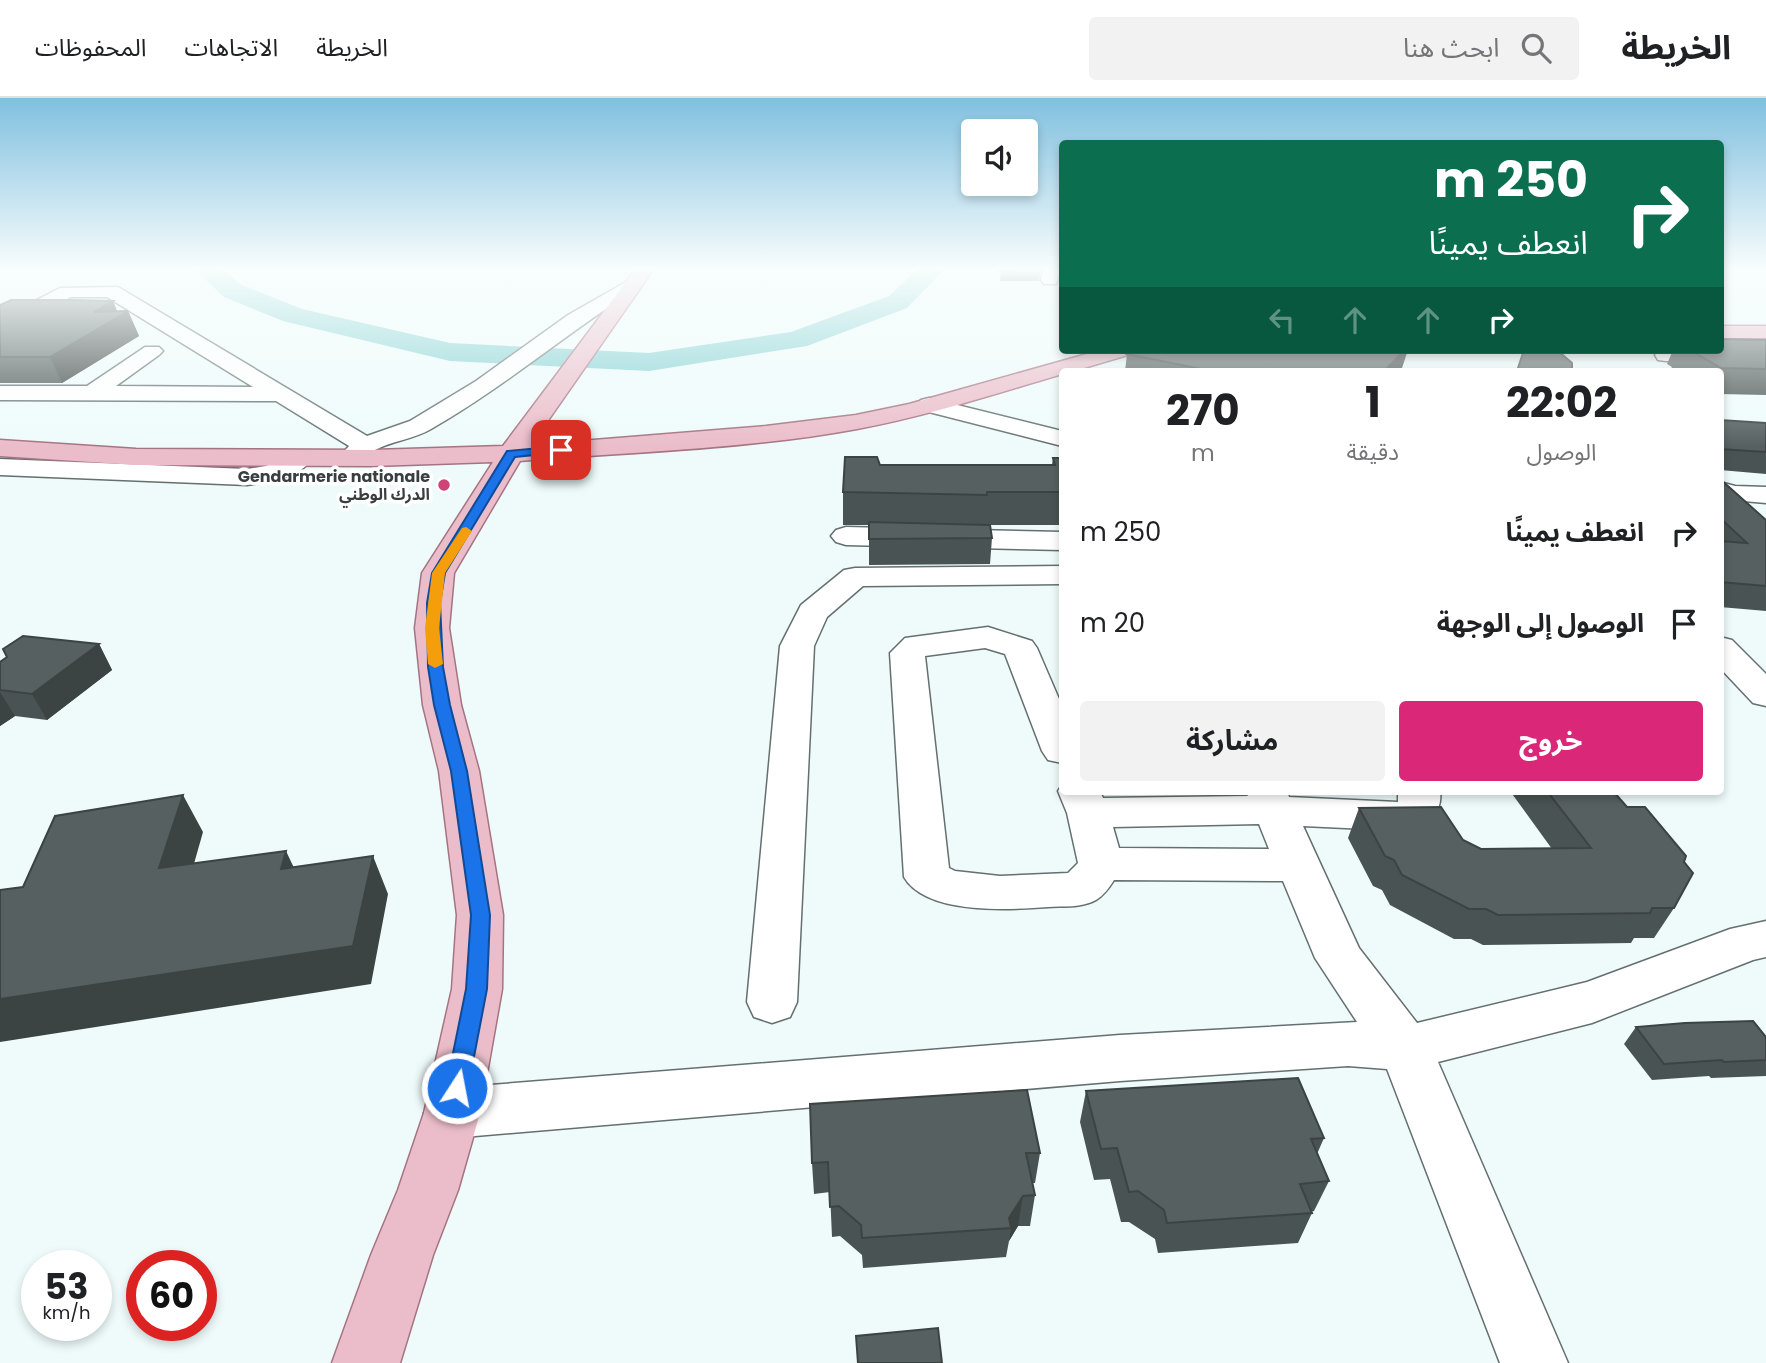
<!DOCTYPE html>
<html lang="ar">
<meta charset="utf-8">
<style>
body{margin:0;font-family:Poppins,"Noto Sans Arabic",sans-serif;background:#f2f2f2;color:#202124;direction:rtl;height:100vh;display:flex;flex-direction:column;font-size:26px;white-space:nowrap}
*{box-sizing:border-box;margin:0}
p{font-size:23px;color:#757577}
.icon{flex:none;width:38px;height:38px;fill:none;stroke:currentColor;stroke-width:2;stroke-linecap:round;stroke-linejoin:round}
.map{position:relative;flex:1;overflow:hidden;direction:ltr}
.details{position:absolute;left:1059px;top:270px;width:665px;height:427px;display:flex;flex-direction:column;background:#fff;border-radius:7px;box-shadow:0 4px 10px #0003;direction:rtl}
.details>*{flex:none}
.guide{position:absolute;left:1059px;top:42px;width:665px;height:214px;border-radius:7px;box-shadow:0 4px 10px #0003;direction:rtl;background:#0b6e4f;color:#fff;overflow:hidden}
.controls{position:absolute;left:961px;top:21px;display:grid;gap:14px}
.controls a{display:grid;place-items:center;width:77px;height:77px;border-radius:7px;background:#fff;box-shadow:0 4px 10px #0003;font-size:35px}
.speed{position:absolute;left:21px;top:1152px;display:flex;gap:14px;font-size:35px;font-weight:700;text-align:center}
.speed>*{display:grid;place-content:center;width:91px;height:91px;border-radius:50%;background:#fff;box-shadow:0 4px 10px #0003;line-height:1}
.speed small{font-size:18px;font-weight:400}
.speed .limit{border:10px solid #d22;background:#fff;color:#111}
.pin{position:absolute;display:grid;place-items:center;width:60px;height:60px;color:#fff;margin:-30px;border-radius:14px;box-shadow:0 4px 10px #0006}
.me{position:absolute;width:77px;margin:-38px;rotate:11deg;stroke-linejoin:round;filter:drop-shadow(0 0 5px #0008)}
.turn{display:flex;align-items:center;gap:24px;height:147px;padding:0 21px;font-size:32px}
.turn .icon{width:91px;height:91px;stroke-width:2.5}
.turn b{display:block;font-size:49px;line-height:60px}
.lanes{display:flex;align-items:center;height:66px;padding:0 21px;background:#0003;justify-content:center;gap:35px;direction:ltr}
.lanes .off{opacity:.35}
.eta{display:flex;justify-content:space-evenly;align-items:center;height:119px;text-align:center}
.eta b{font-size:42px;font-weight:700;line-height:49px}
.button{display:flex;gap:14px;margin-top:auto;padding:14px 21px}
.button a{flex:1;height:80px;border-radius:7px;background:#db2777;color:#fff;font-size:28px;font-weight:700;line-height:80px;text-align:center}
.button a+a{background:#f2f2f2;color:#202124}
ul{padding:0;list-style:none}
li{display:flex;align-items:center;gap:21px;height:91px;padding:0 21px}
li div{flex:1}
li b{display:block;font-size:26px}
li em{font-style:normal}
header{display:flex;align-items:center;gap:42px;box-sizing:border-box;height:98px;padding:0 35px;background:#fff;border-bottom:2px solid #e0e0e0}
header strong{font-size:33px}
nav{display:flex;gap:38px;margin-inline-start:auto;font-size:24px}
.search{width:490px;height:63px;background:#f2f2f2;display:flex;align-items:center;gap:18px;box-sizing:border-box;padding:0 24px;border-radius:7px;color:#757577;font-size:26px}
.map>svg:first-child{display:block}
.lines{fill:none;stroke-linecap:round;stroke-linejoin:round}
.river{fill:#85d1d2;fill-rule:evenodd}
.minor-casing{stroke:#646f6f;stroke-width:3}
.major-casing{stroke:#a47482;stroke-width:3}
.minor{fill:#fff;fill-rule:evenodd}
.major{fill:#ebbdca;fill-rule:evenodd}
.wall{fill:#4a5353}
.shaded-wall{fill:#3c4343}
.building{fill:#566060;stroke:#3c4343;stroke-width:2}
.route{fill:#1a73e8;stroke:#114b97;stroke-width:2}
.slow{fill:#f59e0b}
.poi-dot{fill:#cf4478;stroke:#fff;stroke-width:2.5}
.labels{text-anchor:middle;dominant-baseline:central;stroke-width:7;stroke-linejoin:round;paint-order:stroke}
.far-poi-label{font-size:16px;font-weight:bold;fill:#393e3e;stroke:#fff;text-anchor:end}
</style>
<header>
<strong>الخريطة</strong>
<div class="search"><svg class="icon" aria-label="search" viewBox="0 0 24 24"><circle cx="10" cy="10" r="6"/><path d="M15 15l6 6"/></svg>ابحث هنا</div>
<nav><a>الخريطة</a><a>الاتجاهات</a><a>المحفوظات</a></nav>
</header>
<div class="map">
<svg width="1766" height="1265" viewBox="0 0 1766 1265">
<rect width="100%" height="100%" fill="#effbfb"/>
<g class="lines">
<path class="river" d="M195 172H222L242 187 302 211 450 245 649 255 791 234 889 198 917 172H944L907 210 807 248 649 273 450 263 283 223 224 199Z"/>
<g class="minor-casing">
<path id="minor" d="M1043 172H1061L1056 186H1044L1041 182Z
M633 180 642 185 639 189C568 234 503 290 431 331 414 341 392 343 375 352 362 359 360 369 343 365L339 359 349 348 276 303 0 302V288H87L145 249H159L163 253 159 257 116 288 253 289 107 199H71L0 235V221L60 190 118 189 367 338 410 323 476 283 568 217Z
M1660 252H1766V264L1666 263 1658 262 1655 257Z
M929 300 1062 333V348L921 312 917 307 921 302Z
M299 353 308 355 312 361C298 381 269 384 247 387L0 377V361L247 371 266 368Z
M1720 384 1735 388 1766 389V405L1720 401Z
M846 429 1062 434V452L846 447 836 444 831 438 836 432Z
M1062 468V486L863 488 827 519 814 548 797 904 790 919 772 925 754 919 747 904 780 548 801 507 844 472 855 470Z
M988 529 1032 543 1037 550 1062 608V665L1048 662 1042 653 1005 556 985 550 925 558 949 770 955 773 1000 778 1068 775 1078 765 1067 715 1058 693 1062 687V693H1100L1103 700 1248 698 1245 693H1287L1289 699 1398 704V693H1440C1443 714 1428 728 1409 733L1303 728 1359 850 1417 925 1587 884 1730 831 1766 823V859L1753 862 1592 925 1438 964 1568 1265H1500L1387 971 1348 968 1120 983 452 1040 432 1033 424 1015 432 997 452 990 1120 937 1357 924 1315 860 1283 783 1114 782C1109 790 1104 797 1096 802 1082 810 1063 808 1048 809 1009 812 926 817 904 779L890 555 905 540ZM1259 726 1269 751 1119 750 1113 729Z
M1720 539 1732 542 1766 576V608L1753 605 1720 570Z"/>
</g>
<g class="major-casing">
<path id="major" d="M635 172H653L531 347 766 328 856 317 909 306 1101 252H1135L1131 256 1074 273H1062V276C995 296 927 318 857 331 750 351 630 354 520 363L454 475 449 530 461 607 479 673 503 817 502 891 480 1015 458 1092 433 1157 400 1265H332L371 1157 398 1092 424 1015 452 891 457 817 439 673 423 607 415 530 422 475 493 364 373 368 136 367 0 358V342L136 351 373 352 503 348Z
M1720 228H1766V240H1720Z"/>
</g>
<use href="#minor" class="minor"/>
<use href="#major" class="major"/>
</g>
<path class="wall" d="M1001 172H1041L1039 183H1000Z
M113 203 117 213H128L139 238 62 285H0V207Z
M1766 242V297L1720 296V273H1672L1670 272 1672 269 1667 266 1673 252H1720Z
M1127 256 1401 273H1125Z
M1720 322 1766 325V376L1720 372Z
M1053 360H1062V427H985L992 440 990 466 869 467V427H843V394L880 367H1052Z
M1720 381 1766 422V513L1720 509Z
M99 546 112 572 47 622 15 618 0 628V564Z
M1510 693H1613L1627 709 1684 764 1674 810 1654 840H1634L1631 845 1483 847 1471 841H1454L1390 807 1382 792 1373 788 1348 740 1359 710 1463 742 1481 751H1552Z
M1636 929 1766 939V978L1711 980 1709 978 1652 982 1624 946Z
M1086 993 1324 1040 1317 1056 1329 1083 1314 1113 1311 1114 1312 1115 1298 1145 1158 1155 1155 1141 1129 1124H1121L1110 1081 1094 1082 1080 1024Z
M810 1006 1040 1055 1035 1085H1032L1035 1097 1030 1128H1018L1009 1143 1006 1159 863 1170 862 1157 840 1138 832 1139 830 1094 814 1096 812 1065Z"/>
<path class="shaded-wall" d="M113 203 119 219 128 213 139 238 62 285 50 259 94 214Z
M1405 252H1408L1401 273H1384Z
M99 546 112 572 47 622 32 596Z
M0 594 15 618 0 628Z
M183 697 203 734 182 808 159 770Z
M286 753 304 791 281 771Z
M373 758 388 796 371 886 0 944V901Z
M1023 1098 1018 1128 1009 1143 1011 1130 1009 1120Z"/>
<path class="building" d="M1001 172H1040L1000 173Z
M11 202H72L113 203 94 214 128 213 50 259H0V207Z
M1720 241 1766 242V271L1721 270 1690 252H1720Z
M1133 252H1405L1384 273H1320L1311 271 1309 273H1211L1127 256Z
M1524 252H1557L1572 265V273H1517Z
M1720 322 1766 325V354L1720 351Z
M845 359H877L880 367H1055L1053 360H1062V394H987V397L843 394Z
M1720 381 1766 422V488L1720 484V443L1747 445 1720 420Z
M869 424 990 427 992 440 869 441Z
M23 538 99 546 32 596 0 592V564L7 559 3 551Z
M1547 693H1613L1627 709H1645L1686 758 1684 764 1693 775 1674 810H1652L1650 815 1498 817 1486 811H1469L1402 777 1394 762 1385 758 1359 710 1441 709 1463 742 1481 751 1591 750Z
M183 697 159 770 286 753 281 771 373 758 353 848 0 901V792L23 789 55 718Z
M1753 923 1766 939V962L1724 964 1722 962 1664 966 1636 929 1685 925Z
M1298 980 1324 1040 1311 1041 1329 1083 1300 1086 1312 1115 1167 1125 1164 1112 1138 1093 1129 1094 1117 1050 1101 1051 1086 993Z
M1027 992 1040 1055H1026L1035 1097 1023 1098 1009 1120 1011 1130 862 1140 861 1127 839 1108 830 1109 828 1064 812 1065 810 1006Z
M938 1230 942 1265H858L856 1238Z"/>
<linearGradient id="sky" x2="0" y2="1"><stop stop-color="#80c0df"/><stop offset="0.49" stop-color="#f8fdfd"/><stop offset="1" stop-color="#f8fdfd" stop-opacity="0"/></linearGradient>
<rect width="1766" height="349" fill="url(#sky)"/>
<path class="route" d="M561 348 566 352 564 354 515 359 445 475 440 505 443 569 450 607 467 673 490 817 487 891 468 990 465 997 457 1000 449 997 446 990 466 891 471 817 451 673 434 607 428 569 427 505 432 475 507 353Z"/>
<path class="slow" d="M466 429 472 433 445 475 439 530 443 566 435 570 428 566 425 530 432 475 462 430Z"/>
<circle class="poi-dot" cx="444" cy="387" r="7"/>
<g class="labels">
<g class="far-poi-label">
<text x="430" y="378">Gendarmerie nationale<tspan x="430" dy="18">الدرك الوطني</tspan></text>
</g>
</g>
</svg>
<div class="controls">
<a><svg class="icon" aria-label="sound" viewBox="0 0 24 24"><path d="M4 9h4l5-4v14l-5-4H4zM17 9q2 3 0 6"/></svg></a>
</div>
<div class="speed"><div>53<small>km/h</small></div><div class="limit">60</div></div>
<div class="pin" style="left:561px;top:352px;background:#d93025"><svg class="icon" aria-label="arrive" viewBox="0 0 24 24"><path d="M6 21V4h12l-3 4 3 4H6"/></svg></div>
<svg class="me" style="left:457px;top:990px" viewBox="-20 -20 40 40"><circle r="17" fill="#1a73e8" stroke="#fff" stroke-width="3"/><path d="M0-11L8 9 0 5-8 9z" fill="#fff"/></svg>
<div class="guide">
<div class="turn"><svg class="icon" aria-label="right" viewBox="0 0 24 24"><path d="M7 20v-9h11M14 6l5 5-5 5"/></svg><div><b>250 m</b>انعطف يمينًا</div></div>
<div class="lanes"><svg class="icon off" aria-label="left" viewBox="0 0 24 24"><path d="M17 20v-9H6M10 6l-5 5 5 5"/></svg><svg class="icon off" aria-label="ahead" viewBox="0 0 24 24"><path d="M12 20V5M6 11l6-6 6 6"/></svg><svg class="icon off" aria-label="ahead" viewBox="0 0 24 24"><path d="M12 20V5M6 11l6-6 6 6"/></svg><svg class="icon" aria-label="right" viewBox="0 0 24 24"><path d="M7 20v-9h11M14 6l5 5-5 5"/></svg></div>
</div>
<section class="details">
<div class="eta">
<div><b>22:02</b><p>الوصول</p></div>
<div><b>1</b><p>دقيقة</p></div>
<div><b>270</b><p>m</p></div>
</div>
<ul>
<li><svg class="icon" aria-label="right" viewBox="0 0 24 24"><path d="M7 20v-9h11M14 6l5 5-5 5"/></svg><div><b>انعطف يمينًا</b></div><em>250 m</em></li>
<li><svg class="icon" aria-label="arrive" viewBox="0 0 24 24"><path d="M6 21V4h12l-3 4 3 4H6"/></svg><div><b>الوصول إلى الوجهة</b></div><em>20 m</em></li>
</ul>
<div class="button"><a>خروج</a><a>مشاركة</a></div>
</section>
</div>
